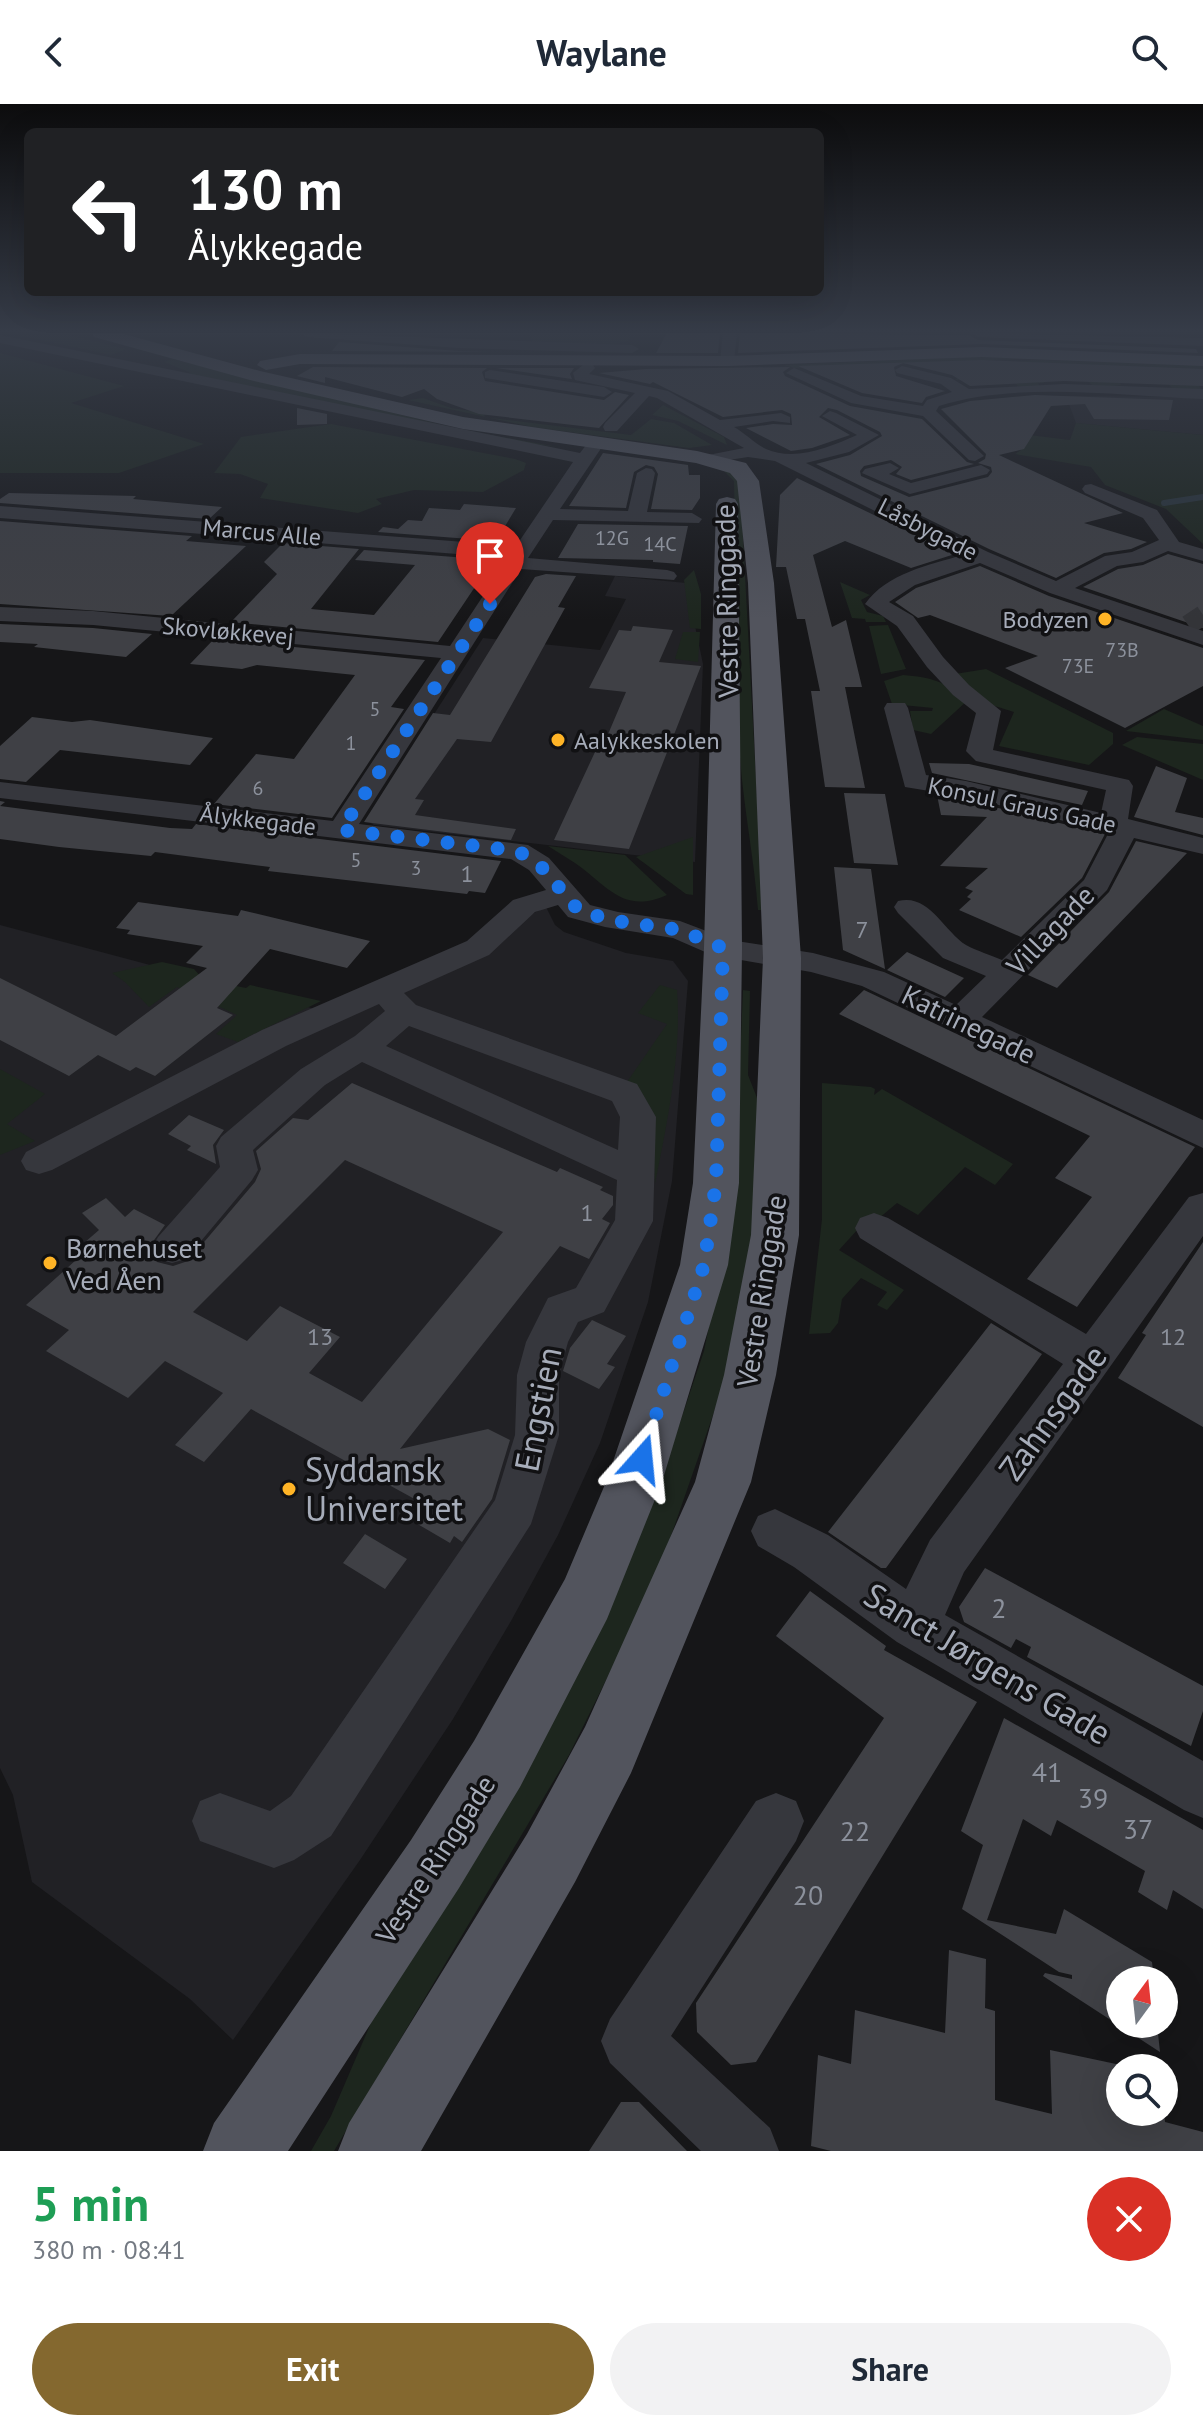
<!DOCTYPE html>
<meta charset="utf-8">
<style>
body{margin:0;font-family:"PT Sans",sans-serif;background:#f2f2f3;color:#1f2937;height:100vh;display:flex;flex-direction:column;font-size:30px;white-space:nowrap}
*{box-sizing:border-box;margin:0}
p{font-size:26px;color:#747a83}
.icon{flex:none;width:44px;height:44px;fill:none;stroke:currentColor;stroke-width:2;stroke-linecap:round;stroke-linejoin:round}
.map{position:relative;height:2047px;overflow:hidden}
.details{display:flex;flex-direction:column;background:#fff;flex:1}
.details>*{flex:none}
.guide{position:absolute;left:24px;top:24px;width:800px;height:168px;border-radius:12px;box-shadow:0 8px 32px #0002;background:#202124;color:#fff;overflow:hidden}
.needle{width:52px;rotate:15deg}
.buttons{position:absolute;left:1106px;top:1862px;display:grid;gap:16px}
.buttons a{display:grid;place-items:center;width:72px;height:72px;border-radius:50%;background:#fff;box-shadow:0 8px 32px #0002;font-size:40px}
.pin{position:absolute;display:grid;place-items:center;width:68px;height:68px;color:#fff;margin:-82px -34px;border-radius:50% 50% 50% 0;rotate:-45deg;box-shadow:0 0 8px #0007}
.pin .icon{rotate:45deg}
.me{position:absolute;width:88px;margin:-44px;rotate:18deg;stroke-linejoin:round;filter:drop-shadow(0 0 6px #0008)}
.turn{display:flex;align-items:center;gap:28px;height:168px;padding:0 32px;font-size:36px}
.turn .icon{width:104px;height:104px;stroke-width:2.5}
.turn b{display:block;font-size:56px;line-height:68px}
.round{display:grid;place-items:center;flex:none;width:84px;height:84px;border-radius:42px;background:#f2f2f3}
.head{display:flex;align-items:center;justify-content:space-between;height:136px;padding:0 32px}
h1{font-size:48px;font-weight:800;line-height:60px;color:#1e9e55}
.cta{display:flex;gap:16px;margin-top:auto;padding:16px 32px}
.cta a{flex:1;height:92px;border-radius:48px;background:#84682f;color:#fff;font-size:32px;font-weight:800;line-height:92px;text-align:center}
.cta a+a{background:#f2f2f3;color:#1f2937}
header{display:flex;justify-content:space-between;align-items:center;height:104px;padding:0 32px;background:#fff;font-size:36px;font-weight:800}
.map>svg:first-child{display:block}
.built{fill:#212125}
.green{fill:#1d261e}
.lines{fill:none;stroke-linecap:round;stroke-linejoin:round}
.stream{stroke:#2a353d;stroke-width:6}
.building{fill:#3f4045;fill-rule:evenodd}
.minor-tunnel{stroke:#333438;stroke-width:20;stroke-dasharray:20 10;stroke-linecap:butt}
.minor{fill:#36373d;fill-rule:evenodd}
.major{fill:#52545d;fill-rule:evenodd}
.route{stroke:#1a73e8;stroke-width:14;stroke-dasharray:0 25.2}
.poi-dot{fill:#ffb426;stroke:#111113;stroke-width:3}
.labels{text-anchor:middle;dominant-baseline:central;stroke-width:7;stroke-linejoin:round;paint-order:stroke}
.far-number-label{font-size:20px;fill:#8c919c}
.far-street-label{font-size:24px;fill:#a6acb9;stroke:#111113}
.far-poi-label{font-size:24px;fill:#a6acb9;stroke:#111113;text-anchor:end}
.number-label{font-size:24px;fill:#8c919c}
.street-label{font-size:28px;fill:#a6acb9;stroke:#111113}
.poi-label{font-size:28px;fill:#a6acb9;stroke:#111113;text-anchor:start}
.near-number-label{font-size:28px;fill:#8c919c}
.near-street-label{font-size:34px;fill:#a6acb9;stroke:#111113}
.near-poi-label{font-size:34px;fill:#a6acb9;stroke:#111113;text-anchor:start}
</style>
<header><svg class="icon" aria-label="back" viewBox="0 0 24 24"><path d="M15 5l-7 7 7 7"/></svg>Waylane<svg class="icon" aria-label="search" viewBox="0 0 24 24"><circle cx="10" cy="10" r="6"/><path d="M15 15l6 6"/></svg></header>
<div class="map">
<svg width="1203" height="2047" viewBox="0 0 1203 2047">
<rect width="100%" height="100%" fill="#161618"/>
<path class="built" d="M1066 292 1203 293V331L1076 319Z
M615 472 686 479 703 560 695 758 374 721 366 716 483 534 600 546 626 495 605 492Z
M546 803 555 821 564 828 626 849 673 857 688 877 672 1077 648 1198 600 1339 558 1431 511 1517 453 1615 360 1756 233 1936 190 1895 32 1778 13 1691 0 1664V821L330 909Z"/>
<path class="green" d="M8 229H60L126 245 111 251Z
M533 229H633L628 237 611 241 531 239Z
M0 249 124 282 71 299 204 340 119 369H0Z
M970 253 1040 254 794 264 785 261Z
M172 255 463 326 558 343 518 338 194 274 189 268 164 258Z
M1036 256 1203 261V279H1197L1201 285H1173L1167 278H1120L1121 281 1095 284 1088 277H1043L1044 279H1038L1040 282H1018L1010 275 955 276 978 260Z
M423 294 451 304 485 309 484 313 631 331 651 315 674 319 712 341 689 344 532 323 408 296Z
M663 301 724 333 727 341 678 317 652 311Z
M1076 319 1203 331V440L1166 405 1105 381 1091 363 1015 350 1021 346V330L1070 336Z
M331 320 515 355 526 359 524 366 483 388 414 386 376 395 382 400 358 409 260 394 268 380 240 370 214 369 241 333Z
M731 366 740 378 763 806H758C754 754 744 706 740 654 734 563 736 469 734 377L724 367Z
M694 466 701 490V525L690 524 684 476Z
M840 478 870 491 861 496 867 508 883 512 886 518H866L865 515 852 514Z
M888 521 906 565 881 570 869 522Z
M683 528H700L698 558 675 555Z
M986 565 1113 629V640L1089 661 999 642 1014 608 982 598 955 570Z
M903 571C931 573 946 578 968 596L931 630 913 626 910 607H932L933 604 892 600 884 577Z
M1164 605 1203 622V636L1126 627Z
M1137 633 1203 640V676L1122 641Z
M693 733V791L686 790 636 753Z
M548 742 625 751 667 791C623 811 607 781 575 759 566 753 557 748 548 742Z
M162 858 194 865 203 875 246 884 250 881 321 897 238 938 216 930 237 911 177 883 149 903 125 878 112 869Z
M660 881 677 886C682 948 667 1020 655 1080L652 1019 627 978 667 920 638 909Z
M743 886 750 887 748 971 763 1009 757 1125 728 1268 656 1475 569 1651 334 2047H311L331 2012 380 1898 666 1360 704 1247 722 1157 736 1049Z
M0 965 45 990 7 1020 35 1037 0 1051Z
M822 979 871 983 875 985 874 991 882 985 1013 1060 995 1081 965 1063 918 1111 897 1099 878 1115 869 1113 839 1146 904 1186 887 1206 877 1201 887 1188 861 1174 842 1195 838 1219 830 1229 809 1230 822 1115Z"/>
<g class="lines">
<path class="stream" d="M1164 399 1203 393"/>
</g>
<path class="building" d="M667 229H720L718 249H656Z
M740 229 969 231 978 236 1196 245 1198 249 982 240 738 249Z
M339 238 459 247 490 248 332 247Z
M982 256 1203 265V282L1064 277 970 282 952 271 903 259 894 263 896 272 945 287 926 293 922 299 862 289 798 262Z
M313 263 487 264 482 268 485 277 604 296 615 288 629 291 599 324 479 310 437 295 424 285 402 293 325 273V279L297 272Z
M790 263 783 268 785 272 850 302 922 315 967 358 974 360 911 376 896 370 902 363 891 356 864 362 860 367 861 372 909 393 988 373 992 368 991 363 978 359 985 355 986 350 941 305 970 297 1035 291 1173 296 1169 316 1094 315 1085 300 1051 302 1024 345 999 351 1123 409 1084 419 1147 438 1131 445 1104 449 1056 474 989 445 816 360 850 351 882 332 880 328 837 306 828 304 819 313 850 331 812 344 791 347 746 324 773 320 792 321 791 310 782 306 723 313 653 278 650 280 599 269 646 265Z
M496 264H574L570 270 572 275Z
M297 304 327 310V320L297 321Z
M603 349 688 361 689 371H700V394L692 406 651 405 658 370 654 363 646 361 634 368 626 404 569 402Z
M797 374 955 450 911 464 845 437 813 451 832 523 846 516 862 583H845L865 684 825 683 811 587H820L805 515H797L786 463H776L780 391Z
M9 389 136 392 133 395 222 403 209 415 0 399V395Z
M464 400 516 404 496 437 378 428 383 423 398 425 408 416 422 417 429 404 460 406Z
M0 417 192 432 186 437 246 442 171 512 0 500Z
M578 420 688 422 680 460 653 458V456L558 454Z
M283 439 359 445 311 505 374 511 415 461 355 456 364 446 493 456 438 538 231 518 277 470 264 458Z
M1168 450 1203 460V524L1083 483 1118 465 1143 461Z
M980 462 1049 492 1203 544V582L1125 624 1005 564 1038 552 930 511 918 514 895 498 916 484Z
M546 470 576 472 558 503 565 504 491 638 457 635 415 695 424 696 415 711 516 725 511 736 364 718 433 609 450 611 535 473Z
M0 520 93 524 152 530 126 553 34 543 38 540 0 538Z
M633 522 673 526 659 558 701 562 629 745 554 736 595 648 600 649 626 588 589 584 619 526 631 527Z
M214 535 425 556 391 603 404 605 332 714 214 700 256 650 294 655 355 571 257 561 242 565 190 560Z
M32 613 72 618 90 616 213 634 190 661 60 646 26 678 0 675V642Z
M929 659 969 660 1088 687 1082 701 932 669Z
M1156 662 1187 674 1175 708 1203 714V731L1134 713Z
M844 689 885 690 898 761 854 759Z
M937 691 965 696 1105 730 1082 774 1021 833 959 806 971 795 967 793 973 787 965 784 988 764 940 762 987 713 941 711Z
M0 697 5 698 0 702 170 724 192 725 196 720 501 757 485 789 469 787 467 790 268 767 270 763 155 748 151 752 59 743 0 735Z
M1136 737 1187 749 1057 884 1028 871 1109 788Z
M834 763 871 765 885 865 843 846Z
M138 798 238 812 241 806 370 837 347 864 270 845 217 904 233 911 155 972 136 963 130 967 98 951 69 972 0 936V874L116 932 207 864 186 859 203 842 127 830 130 826 116 824Z
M907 848 964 874 945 893 887 866Z
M864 886 1195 1043 1077 1203 1027 1175 1092 1093 1055 1074 1090 1032 839 910Z
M352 979 557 1068 560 1064 603 1083 600 1086 613 1092V1101L602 1115 610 1119 589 1155 560 1142 400 1345 488 1325 510 1336 492 1395 462 1438 454 1432 450 1439 409 1415 420 1398 251 1305 204 1358 175 1341 223 1289 165 1257 128 1294 46 1247 69 1226 26 1201 76 1156 69 1152 99 1126 82 1109 106 1094 125 1113 134 1105 165 1121 149 1143 157 1158 173 1162 188 1157 255 1078 261 1065 256 1047 293 1014 308 1016ZM345 1056 503 1128 362 1298 309 1269 340 1233 280 1202 247 1237 193 1208Z
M189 1011 224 1026 213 1041 216 1060 187 1046 191 1042 168 1030Z
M1203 1138V1323L1118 1274 1146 1231 1142 1229Z
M592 1216 626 1232 607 1260 615 1263 599 1285 563 1267 570 1244Z
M991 1219 1042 1250 886 1464H881L828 1428Z
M365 1430 407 1455 385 1485 343 1459Z
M985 1464 1203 1582V1607L1191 1642 1027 1553 1031 1543 1016 1535 1011 1544 964 1518 959 1503Z
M810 1487 886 1542 884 1546 977 1598 756 1958 731 1961 697 1928 696 1899 884 1614 776 1532Z
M1004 1614 1203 1726V1805L1173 1786 1167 1806 1138 1788 1145 1767 1057 1716 1051 1732 1023 1715 987 1816 1056 1830 1064 1805 1152 1858 1154 1876H1120V1920H1157L1160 1948 1043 1872 1045 1869 1072 1875V1871L1059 1868 962 1805 983 1741 961 1727Z
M949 1846 986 1855 985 1904 995 1907V1996L1052 2010 1050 1946 1135 1964H1120V2008L1164 2007 1165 2018 1203 2028V2047H831L811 2042 818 1951 851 1960 855 1906 945 1929Z
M621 1998H639L687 2047H589Z"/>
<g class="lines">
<path class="minor-tunnel" d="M1188 521 1203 511"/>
<path class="minor" d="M300 229 632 241 639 245 632 249 459 244 307 233Z
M723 229H737L734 257 727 261 720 257Z
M971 229 1203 234V242L978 233Z
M0 231 580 349 590 336H602L604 340 560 405 628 407 637 369 646 364 652 365 655 369 647 408 692 409 702 415 699 419 553 416 528 454 667 466 674 468 677 472 674 476 521 465 359 720 528 741 549 754 590 801 618 808 680 817 730 836 813 849 884 868 956 901 986 872 943 854 898 809 894 803 898 797C929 789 943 826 966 841 977 847 991 851 1002 856L1084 776 1109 728 966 693 905 683 884 604 887 599H905L908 604 926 671 966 677 1101 709 1106 686 976 657 966 647 976 609 953 591 927 563 897 522 865 500C887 469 929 461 963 451L775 357 748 353 703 360 700 356 703 352 744 344 657 294 649 292 617 327H605L603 323 605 319 635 289 575 276 573 269 583 261H593L595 264 589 270 668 287 720 316 781 309 790 313V319L773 317 734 323C745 329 755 340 766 345 795 358 830 343 857 331L822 312 830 307 836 309 879 331 849 348 806 359 988 448 1056 477 1105 452 1132 448 1159 436 1143 414 1085 389 1082 385 1085 381 1091 380 1157 406 1179 438 1203 445V457L1168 447 1143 458 1117 462 1075 484 1203 527V541L1050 489 980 459 915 481 889 498 913 512 943 553 969 581 1001 607 993 646 1129 676 1133 682 1128 715 1203 734V750L1134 734 1107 786 982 913 1203 1016V1044L862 882 811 868 712 851 673 834 605 823 568 813 558 801 535 808 489 851 404 889 416 901 637 980 656 1013 653 1117 604 1208 578 1218 568 1238 559 1271V1331L531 1420 331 1732 294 1756 274 1764 200 1737 192 1717 200 1697 220 1689 270 1707 291 1692 495 1396 515 1331 517 1271 526 1238 548 1194 576 1184 615 1116 617 1076 362 958 325 981 253 1046 258 1066 252 1076 186 1155 172 1159 158 1155 152 1144 158 1133 220 1063 216 1042 221 1033 301 965 355 932 385 907 379 900 286 942 52 1066 39 1070 26 1066 21 1057 26 1048 262 926 467 837 513 796 546 786 529 766 511 755 0 694V678L333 717 441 554 93 521 0 517V503L93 507 450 542 508 454 0 414V402L516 442 573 358 0 239ZM409 922 612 997 620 1013 618 1046 386 942Z
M902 262 951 274 969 285 1064 280 1203 285V295C1120 292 1018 277 939 302L936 307 984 352 975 357 969 356 923 312 851 299 786 269 794 264 861 292 923 302 927 296 952 288 941 280 897 269 895 266Z
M490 266 604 283 612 288 604 293 485 274V268Z
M890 359 899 364 889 370 911 379 981 361 990 366 987 370 910 390 862 369 865 365Z
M1203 1089V1132L964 1468 945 1511 1203 1657V1714L1184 1706 897 1538 794 1463 758 1442 751 1427 758 1412 775 1405 828 1431 906 1485 930 1436 1063 1260 860 1134 855 1124 860 1114 874 1109 888 1114 1086 1230 1189 1093Z
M776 1689 796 1697 804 1717 796 1737 671 1932 770 2024 779 2047H701L610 1959 601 1937 610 1915 756 1697Z"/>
<path class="major" d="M92 229H120L260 267 463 313 697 347 746 359 759 377 774 479 801 854 799 1131 776 1271 751 1378 631 1669 575 1778 421 2047H338L349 2019 527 1730 585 1623 695 1378 724 1271 751 1131 763 854 748 479 737 377 730 369 696 359 463 325 250 276 94 233Z
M982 243 1203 252V262L982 253 727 262 300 260 266 266 257 261 260 257 300 250 727 252Z
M727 393 735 395 738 400 742 844 739 1079 728 1161 662 1378 607 1515 520 1683 459 1784 288 2047H203L214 2019 411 1736 474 1637 565 1475 606 1378 680 1161 693 1079 704 844 716 400 719 395Z"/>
</g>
<linearGradient id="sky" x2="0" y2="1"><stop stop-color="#0c0c0d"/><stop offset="0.44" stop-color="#363c48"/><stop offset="1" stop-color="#363c48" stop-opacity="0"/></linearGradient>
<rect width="1203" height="516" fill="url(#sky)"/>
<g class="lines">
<path class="route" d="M490 500 341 726 518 747 539 760 579 807 616 817 680 826 723 844 716 1079 704 1161 642 1355"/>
</g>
<g class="poi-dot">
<circle cx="1105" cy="515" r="8"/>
<circle cx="558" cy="636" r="8"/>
<circle cx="50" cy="1159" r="8"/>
<circle cx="289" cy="1385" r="8"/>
</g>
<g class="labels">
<g class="far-number-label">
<text x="612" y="434">12G</text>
<text x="660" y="440">14C</text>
<text x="1122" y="546">73B</text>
<text x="1078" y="562">73E</text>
<text x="375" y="605">5</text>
<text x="351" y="639">1</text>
<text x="258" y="684">6</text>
<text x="356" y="756">5</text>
<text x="416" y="764">3</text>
</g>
<g class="far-street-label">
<text transform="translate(928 425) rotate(27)">Låsbygade</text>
<text transform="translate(262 428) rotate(5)">Marcus Alle</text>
<text transform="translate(228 527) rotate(5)">Skovløkkevej</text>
<text transform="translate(1022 701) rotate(12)">Konsul Graus Gade</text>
<text transform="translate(258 716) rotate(7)">Ålykkegade</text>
</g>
<g class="far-poi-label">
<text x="1089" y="515">Bodyzen</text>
<text x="574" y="636" text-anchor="start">Aalykkeskolen</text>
</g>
<g class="number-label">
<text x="467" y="769">1</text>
<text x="862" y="825">7</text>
<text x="587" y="1108">1</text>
<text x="320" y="1232">13</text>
<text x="1173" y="1232">12</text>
</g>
<g class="street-label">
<text transform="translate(726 497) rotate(-91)">Vestre Ringgade</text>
<text transform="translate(1050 826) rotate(-46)">Villagade</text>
<text transform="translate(969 920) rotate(26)">Katrinegade</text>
<text transform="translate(761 1187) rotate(-81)">Vestre Ringgade</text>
<text transform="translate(435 1755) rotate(-57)">Vestre Ringgade</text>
</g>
<g class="poi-label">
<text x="66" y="1143">Børnehuset<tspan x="66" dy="32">Ved Åen</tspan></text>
</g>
<g class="near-number-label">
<text x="999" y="1503">2</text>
<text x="1047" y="1667">41</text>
<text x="1093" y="1693">39</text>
<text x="1138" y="1724">37</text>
<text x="855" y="1726">22</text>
<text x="808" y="1790">20</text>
</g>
<g class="near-street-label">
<text transform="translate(537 1305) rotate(-79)">Engstien</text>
<text transform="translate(1052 1308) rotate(-54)">Zahnsgade</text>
<text transform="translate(988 1559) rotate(31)">Sanct Jørgens Gade</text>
</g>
<g class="near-poi-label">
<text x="305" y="1365">Syddansk<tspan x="305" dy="39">Universitet</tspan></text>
</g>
</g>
</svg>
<div class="buttons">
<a><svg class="needle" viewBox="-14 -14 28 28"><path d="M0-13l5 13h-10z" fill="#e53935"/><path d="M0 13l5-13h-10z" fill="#747a83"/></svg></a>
<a><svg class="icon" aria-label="search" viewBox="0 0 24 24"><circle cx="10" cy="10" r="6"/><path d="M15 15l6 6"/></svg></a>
</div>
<div class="pin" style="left:490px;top:500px;background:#d93025"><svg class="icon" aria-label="arrive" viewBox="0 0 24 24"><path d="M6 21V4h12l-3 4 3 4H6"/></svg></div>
<svg class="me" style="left:642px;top:1355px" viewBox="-20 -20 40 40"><path d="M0-17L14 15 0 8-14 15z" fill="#1a73e8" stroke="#fff" stroke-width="4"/></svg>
<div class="guide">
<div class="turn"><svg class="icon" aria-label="left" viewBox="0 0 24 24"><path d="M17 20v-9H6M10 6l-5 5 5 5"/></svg><div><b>130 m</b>Ålykkegade</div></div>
</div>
</div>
<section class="details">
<div class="head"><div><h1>5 min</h1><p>380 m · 08:41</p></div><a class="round" style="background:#d93025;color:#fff"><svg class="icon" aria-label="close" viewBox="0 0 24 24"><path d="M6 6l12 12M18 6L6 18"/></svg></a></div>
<div class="cta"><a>Exit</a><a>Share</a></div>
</section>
